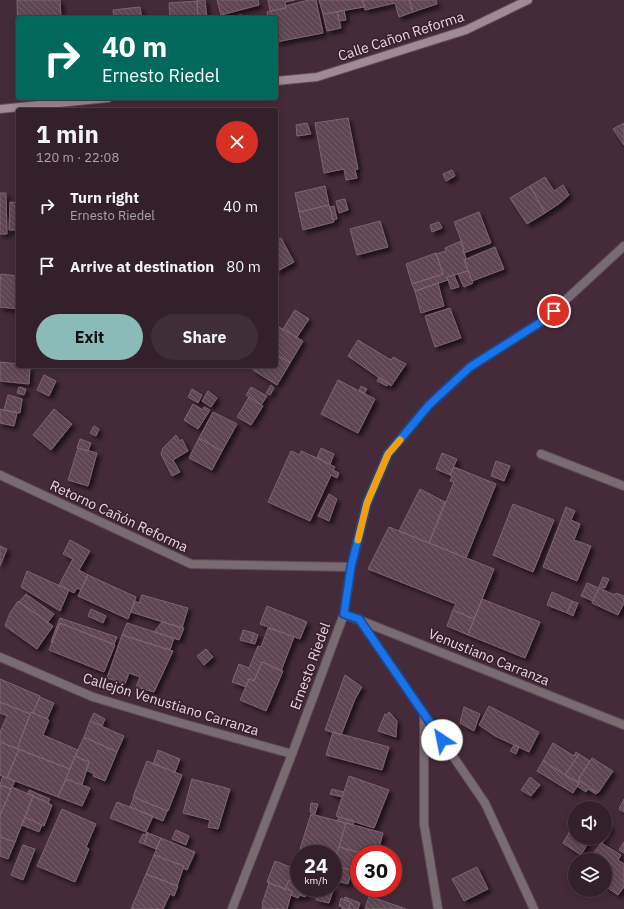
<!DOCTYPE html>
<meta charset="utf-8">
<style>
body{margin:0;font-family:"IBM Plex Sans",sans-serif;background:#3f2d37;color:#f1f3f6;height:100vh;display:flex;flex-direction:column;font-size:15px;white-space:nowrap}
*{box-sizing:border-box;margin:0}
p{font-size:13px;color:#a9a3a9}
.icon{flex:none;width:22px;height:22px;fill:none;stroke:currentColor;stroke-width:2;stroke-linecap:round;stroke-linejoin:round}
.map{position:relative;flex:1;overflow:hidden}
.panel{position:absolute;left:16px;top:108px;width:262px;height:260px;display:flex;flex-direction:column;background:#34202b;border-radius:4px;box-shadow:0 2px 10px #0003,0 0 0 1px #4e3e47}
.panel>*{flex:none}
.top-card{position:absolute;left:16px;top:16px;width:262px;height:84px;border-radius:4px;box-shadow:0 2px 10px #0003,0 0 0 1px #4e3e47;background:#00695c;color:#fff;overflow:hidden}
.buttons{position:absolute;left:568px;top:801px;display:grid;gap:8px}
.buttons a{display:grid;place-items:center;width:44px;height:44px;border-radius:50%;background:#34202b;box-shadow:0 2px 10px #0003,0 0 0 1px #4e3e47;font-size:20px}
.speed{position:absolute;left:290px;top:845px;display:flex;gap:8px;font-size:20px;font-weight:700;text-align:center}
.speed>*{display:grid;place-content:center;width:52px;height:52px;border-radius:50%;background:#34202b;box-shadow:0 2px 10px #0003,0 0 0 1px #4e3e47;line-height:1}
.speed small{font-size:10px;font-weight:400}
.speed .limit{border:6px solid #d22;background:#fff;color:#111}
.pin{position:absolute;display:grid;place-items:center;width:34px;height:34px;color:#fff;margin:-17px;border:2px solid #fff;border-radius:50%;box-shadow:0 1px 4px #0007}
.me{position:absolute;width:44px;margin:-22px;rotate:326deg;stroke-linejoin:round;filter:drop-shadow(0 0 3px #0008)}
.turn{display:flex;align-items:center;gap:14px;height:84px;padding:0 20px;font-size:18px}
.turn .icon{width:52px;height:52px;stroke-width:2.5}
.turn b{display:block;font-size:28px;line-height:34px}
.round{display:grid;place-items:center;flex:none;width:42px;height:42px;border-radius:21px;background:#3f2d37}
.head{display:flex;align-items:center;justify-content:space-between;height:68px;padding:0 20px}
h1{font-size:24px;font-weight:800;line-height:30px}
.cta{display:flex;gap:8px;margin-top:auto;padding:8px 20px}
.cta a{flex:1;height:46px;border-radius:24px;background:#8bbbb9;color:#111;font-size:16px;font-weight:800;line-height:46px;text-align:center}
.cta a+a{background:#3f2d37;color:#f1f3f6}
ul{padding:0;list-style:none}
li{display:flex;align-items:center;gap:12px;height:60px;padding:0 20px}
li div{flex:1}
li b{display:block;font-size:15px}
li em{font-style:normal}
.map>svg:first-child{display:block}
.building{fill:url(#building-back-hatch);stroke:#806373;filter:url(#shadow)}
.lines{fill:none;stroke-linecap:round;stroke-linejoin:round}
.minor-casing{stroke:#624a57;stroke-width:10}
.tertiary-casing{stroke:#624a57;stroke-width:10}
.secondary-casing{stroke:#624a57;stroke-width:10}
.minor{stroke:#796b72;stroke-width:8}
.tertiary{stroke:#796b72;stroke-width:8}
.secondary{stroke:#9f8a95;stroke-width:8}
.route-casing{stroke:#114b97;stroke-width:10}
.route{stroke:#1a73e8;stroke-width:7}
.slow{stroke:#f59e0b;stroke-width:7}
.labels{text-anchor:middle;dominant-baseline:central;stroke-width:3.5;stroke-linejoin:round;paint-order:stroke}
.street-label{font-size:14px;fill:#e8d6df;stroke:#3a212f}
</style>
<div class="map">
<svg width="624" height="909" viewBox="0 0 624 909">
<defs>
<pattern id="building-back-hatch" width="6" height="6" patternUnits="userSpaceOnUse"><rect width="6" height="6" fill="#604453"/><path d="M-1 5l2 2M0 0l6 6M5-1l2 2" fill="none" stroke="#775e6b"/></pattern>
<filter id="shadow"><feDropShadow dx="3.5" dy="3.5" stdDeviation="2" flood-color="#0009"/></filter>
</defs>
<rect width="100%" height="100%" fill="#452b39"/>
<path class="building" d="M17 0H60L61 18H18V37Z
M197 0H205L207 18H198Z
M217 0H258L259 5 221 15Z
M268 0H295L285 2 286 8 270 11Z
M309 0H316L323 33 276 42V18H268L267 12 286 8 285 6Z
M319 0H363L364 7 323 14Z
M363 0H409L413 12 399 17 395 3 365 10Z
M409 0H436L437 4 413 12Z
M197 1 198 18H170L169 3Z
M140 7 142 18H114L113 10Z
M344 10 346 20 339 21 337 12Z
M337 12 341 28 327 31 323 14Z
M242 15V18H218Z
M348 118 358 169 355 170 357 178 346 180 344 169 324 173 315 123Z
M307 123 311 134 297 136 296 125Z
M624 123V145L613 129Z
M452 170 455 176 446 181 443 174Z
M545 177 554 191 563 185 569 195 560 203 545 213 530 186Z
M325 186 329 205 299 212 295 193Z
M530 186 545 213 527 224 510 198Z
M0 193H6L7 234H0Z
M345 199 348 210 339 213 336 201Z
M10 202 18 203V230H9Z
M329 205 334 222 303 230 299 212Z
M334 206 337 219 333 220 330 207Z
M479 212 491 243 464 253 463 249 464 248 454 222Z
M380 221 388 247 357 255 350 229Z
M439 222 442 228 432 232 430 225Z
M281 238 294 262 276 272V241Z
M461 241 466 259 464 260 468 271 447 277 448 280 415 291 412 284 443 274 436 254 446 251 445 248Z
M495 247 504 269 472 281 464 260Z
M436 253 443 274 412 284 406 264Z
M468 271 473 283 464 287 458 274Z
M1 274 18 276V309L0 307V283Z
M454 275 459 287 451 289 447 277Z
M438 283 444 306 421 313 415 291Z
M450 308 461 338 435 347 425 316Z
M295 310 309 319 297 337 283 329Z
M279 327 303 341 290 363 276 354V332Z
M358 340 391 360 393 357 406 364 391 386 348 356Z
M276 354 290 363 277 385 253 370 256 366H276Z
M0 362 18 364V366L30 367 29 384 0 381Z
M44 375 56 381 49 396 37 390Z
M379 377 389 384 387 386 377 381Z
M338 380 375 399 358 433 321 414Z
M271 385 274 388 270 395 266 393Z
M361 386 367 389 364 394 359 391Z
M19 387 26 389 24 395 17 393Z
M251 387 267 396 261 405 246 395Z
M192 389 202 395 198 403 188 397Z
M208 391 217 398 211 407 202 401Z
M8 395 22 399 20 413 4 410Z
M249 397 263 406 251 425 237 417Z
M193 404 203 410 204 407 210 410 198 429 184 420Z
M0 409 17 413 14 426 0 423Z
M54 409 72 424 51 450 33 435Z
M213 412 237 424 222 451 199 438Z
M94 426 99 429 96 436 90 433Z
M176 435 180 441 182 439 188 451 173 460 180 472 172 476 161 454 163 448Z
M199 438 222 451 212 470 189 458Z
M80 439 91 443 88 451 77 448Z
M78 448 97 453 88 486 68 480Z
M321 448 334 454 330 464 317 458Z
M291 451 300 455 301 451 317 458 335 467 333 470 339 473 337 478 331 475 310 521 268 502Z
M442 453 457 459 450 475 436 469Z
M496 461 510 466 504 481 491 476Z
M454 467 496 484 466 558 429 543 454 482 450 481 452 476 450 475Z
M420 489 445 502 429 543 399 531Z
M329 494 337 499 329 521 318 516Z
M513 504 554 520 533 572 493 555Z
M566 507 575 511 571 520 580 524 574 540 591 546 577 581 543 567Z
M389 527 494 569 474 619 453 610 456 604 368 569Z
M70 540 90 551 79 570 88 575 81 590 77 588 74 593 59 585 73 559 63 554Z
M0 546 7 549 0 566Z
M27 571 69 590 60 611 21 587Z
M88 575 136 597 128 619 78 596Z
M603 577 609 579 605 588 599 587Z
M587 583 599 588 593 601 581 596Z
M599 588 615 595 616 593 624 596V603L618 615 592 603Z
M552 592 572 601 567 613 547 605Z
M26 594 54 614 48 622 19 602Z
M142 595 188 608 182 628 131 612 135 601 139 603Z
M482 599 540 622 525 658 468 635Z
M18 601 53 626 37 649 5 626 10 613Z
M572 601 578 603 573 616 567 613Z
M267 606 307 622 300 639 260 624Z
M91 609 106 616 103 623 88 616Z
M453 610 474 619 468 635 447 626Z
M60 618 117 637 114 644 60 623 52 643 51 642Z
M162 622 184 628 179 640 154 632Z
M60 623 115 645 104 672 49 650Z
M127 623 174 638 170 650 122 635Z
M268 628 294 637 281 671 262 662 254 681 249 679 246 687 232 682 239 664 249 668 258 646 261 647Z
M243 630 254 633 251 643 240 640Z
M254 633 258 635 255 644 251 643Z
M122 635 173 651 154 692 136 687 140 677 129 673 125 684 107 678Z
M206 649 213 657 204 665 197 656Z
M262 662 283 671 266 711 240 700 249 679 254 681Z
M345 675 362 687 355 699 341 735 325 730Z
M0 679 40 696 33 713 31 712 30 714 0 702Z
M40 697 54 703 47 719 33 713Z
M0 702 30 714 17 749 0 742V732L7 716 0 713Z
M489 706 539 732 529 752 495 736 479 725Z
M464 707 480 714 474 731 460 723Z
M31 712 49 720 43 735 78 750 70 769 17 749Z
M389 712 397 721 396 737 378 731 385 714 387 715Z
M94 713 105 719 102 726 90 721Z
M90 721 124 736 117 752 84 737Z
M333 732 389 747 382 770 326 755Z
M84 737 117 752 105 781 93 776 94 774 86 770 89 762 75 756Z
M0 742 19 749 7 778 0 775Z
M553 743 574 756 576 752 579 754 565 775 543 761Z
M514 745 519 747 516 754 510 751Z
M19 749 70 769 58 797 7 778Z
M158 750 180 759 175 772 153 764Z
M579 754 590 761 578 780 580 781 578 783 565 775Z
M75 756 89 762 82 785 66 779Z
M592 758 613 771 598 793 578 780Z
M147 761 182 775 168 811 133 797Z
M543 761 579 783 573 793 537 771Z
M3 776 15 781 11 789 0 785Z
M349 776 389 790 374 828 336 816Z
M530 777 540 785 531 796 521 790Z
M66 779 90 788 82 806 58 797Z
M192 779 230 789 218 829 208 827 210 820 183 813Z
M580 781 597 792 596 794 588 789 586 792 577 786Z
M0 785 11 789 0 816Z
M12 787 33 796 15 842 0 837V816Z
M332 789 344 792 342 797 330 794Z
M29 790 50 799 48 803 28 794Z
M33 796 52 805 44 826 25 817Z
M134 797 167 811 163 821 130 807Z
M624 799V812L619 809Z
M117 802 153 816 146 832 110 818Z
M311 803 318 804 315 814 310 812Z
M62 809 96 824 86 847 89 849 75 882 37 866Z
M311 814 346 823 335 860 333 859V854H317L300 849Z
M25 817 42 825 39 832 22 825Z
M339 817 354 821 353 825 337 821Z
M346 823 383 833 377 854H365L339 847Z
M605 824 611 827 605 838Z
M573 826 575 827V838H591L581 855 563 843Z
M176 830 189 836 186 845 172 839Z
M147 832 148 833 144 844 139 842 143 834 145 835Z
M148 833 161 838 156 849 144 844Z
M0 837 15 842 8 859 0 856Z
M161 838 195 852 187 870 183 868 184 866 154 855Z
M593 838H605L602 844Z
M624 842V853L619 850Z
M601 843 621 855 618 860 624 864V887L618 895 605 886V860H589Z
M23 845 35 849 23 880 11 875Z
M339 847 365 854H359V872L333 866Z
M154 855 184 866 177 886 146 874Z
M275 861 298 870 293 882 289 880 285 889 267 882Z
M333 866 352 870 348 884 333 880Z
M477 867 488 889 464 901 452 879Z
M297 871 299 872V888H309L305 897 300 895 298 898 291 895 292 891 285 889 289 880 293 882Z
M146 874 178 886 174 896 170 894 163 909H131Z
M269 883 292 891 287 909H262L263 905 262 904Z
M333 887H334L329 903 316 900 319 888H333Z
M369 896 406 909H365Z
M345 897 360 903 358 909H348L351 902 344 900Z
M341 898 351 902 348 909H342V907L339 906Z"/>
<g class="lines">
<g class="minor-casing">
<path id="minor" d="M541 454 624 486
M0 475 191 564 351 567
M359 619 485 803 534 909
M0 657 93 697 170 720 292 754
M424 714V824L438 909"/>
</g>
<g class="tertiary-casing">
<path id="tertiary" d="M344 614 624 725
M232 909 292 754 344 614 351 567 367 503 388 454 429 405 470 367 544 320 624 246"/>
</g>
<g class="secondary-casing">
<path id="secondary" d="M276 81 317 77 466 30 528 0
M0 109 108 98"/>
</g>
<use href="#minor" class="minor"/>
<use href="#tertiary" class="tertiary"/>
<use href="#secondary" class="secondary"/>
</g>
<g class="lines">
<g class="route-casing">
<path id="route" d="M442 740 359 619 344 614 351 567 367 503 388 454 429 405 470 367 544 320 554 311"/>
</g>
<use href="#route" class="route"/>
<path class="slow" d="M358 540 367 503 388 454 400 440"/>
</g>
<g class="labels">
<g class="street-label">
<text transform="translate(401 36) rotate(-18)">Calle Cañon Reforma</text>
<text transform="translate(119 516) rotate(25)">Retorno Cañón Reforma</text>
<text transform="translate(489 657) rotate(22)">Venustiano Carranza</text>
<text transform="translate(310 666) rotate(-70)">Ernesto Riedel</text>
<text transform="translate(171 704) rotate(17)">Callejón Venustiano Carranza</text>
</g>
</g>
</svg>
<div class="buttons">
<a><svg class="icon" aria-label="sound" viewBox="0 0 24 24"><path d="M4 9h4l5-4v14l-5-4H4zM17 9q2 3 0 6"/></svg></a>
<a><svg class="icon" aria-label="layers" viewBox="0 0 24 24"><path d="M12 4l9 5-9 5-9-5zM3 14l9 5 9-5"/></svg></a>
</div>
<div class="speed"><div>24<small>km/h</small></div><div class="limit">30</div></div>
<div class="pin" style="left:554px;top:311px;background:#d93025"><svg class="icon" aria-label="arrive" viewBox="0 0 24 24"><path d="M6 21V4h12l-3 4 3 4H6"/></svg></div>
<svg class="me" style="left:442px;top:740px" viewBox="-20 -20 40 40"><circle r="19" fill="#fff"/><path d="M0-13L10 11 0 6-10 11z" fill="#1a73e8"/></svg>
<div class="top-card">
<div class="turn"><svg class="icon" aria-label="right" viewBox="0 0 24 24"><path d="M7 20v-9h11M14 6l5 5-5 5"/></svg><div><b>40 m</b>Ernesto Riedel</div></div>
</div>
<section class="panel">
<div class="head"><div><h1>1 min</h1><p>120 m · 22:08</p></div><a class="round" style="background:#d93025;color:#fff"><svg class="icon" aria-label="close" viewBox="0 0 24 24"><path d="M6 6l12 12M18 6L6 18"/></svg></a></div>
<ul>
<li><svg class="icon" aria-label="right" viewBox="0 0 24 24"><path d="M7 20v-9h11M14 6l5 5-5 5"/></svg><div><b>Turn right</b><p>Ernesto Riedel</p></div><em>40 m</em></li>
<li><svg class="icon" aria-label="arrive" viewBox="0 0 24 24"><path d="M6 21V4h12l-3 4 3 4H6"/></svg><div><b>Arrive at destination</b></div><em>80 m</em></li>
</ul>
<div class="cta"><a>Exit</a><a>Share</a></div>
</section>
</div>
